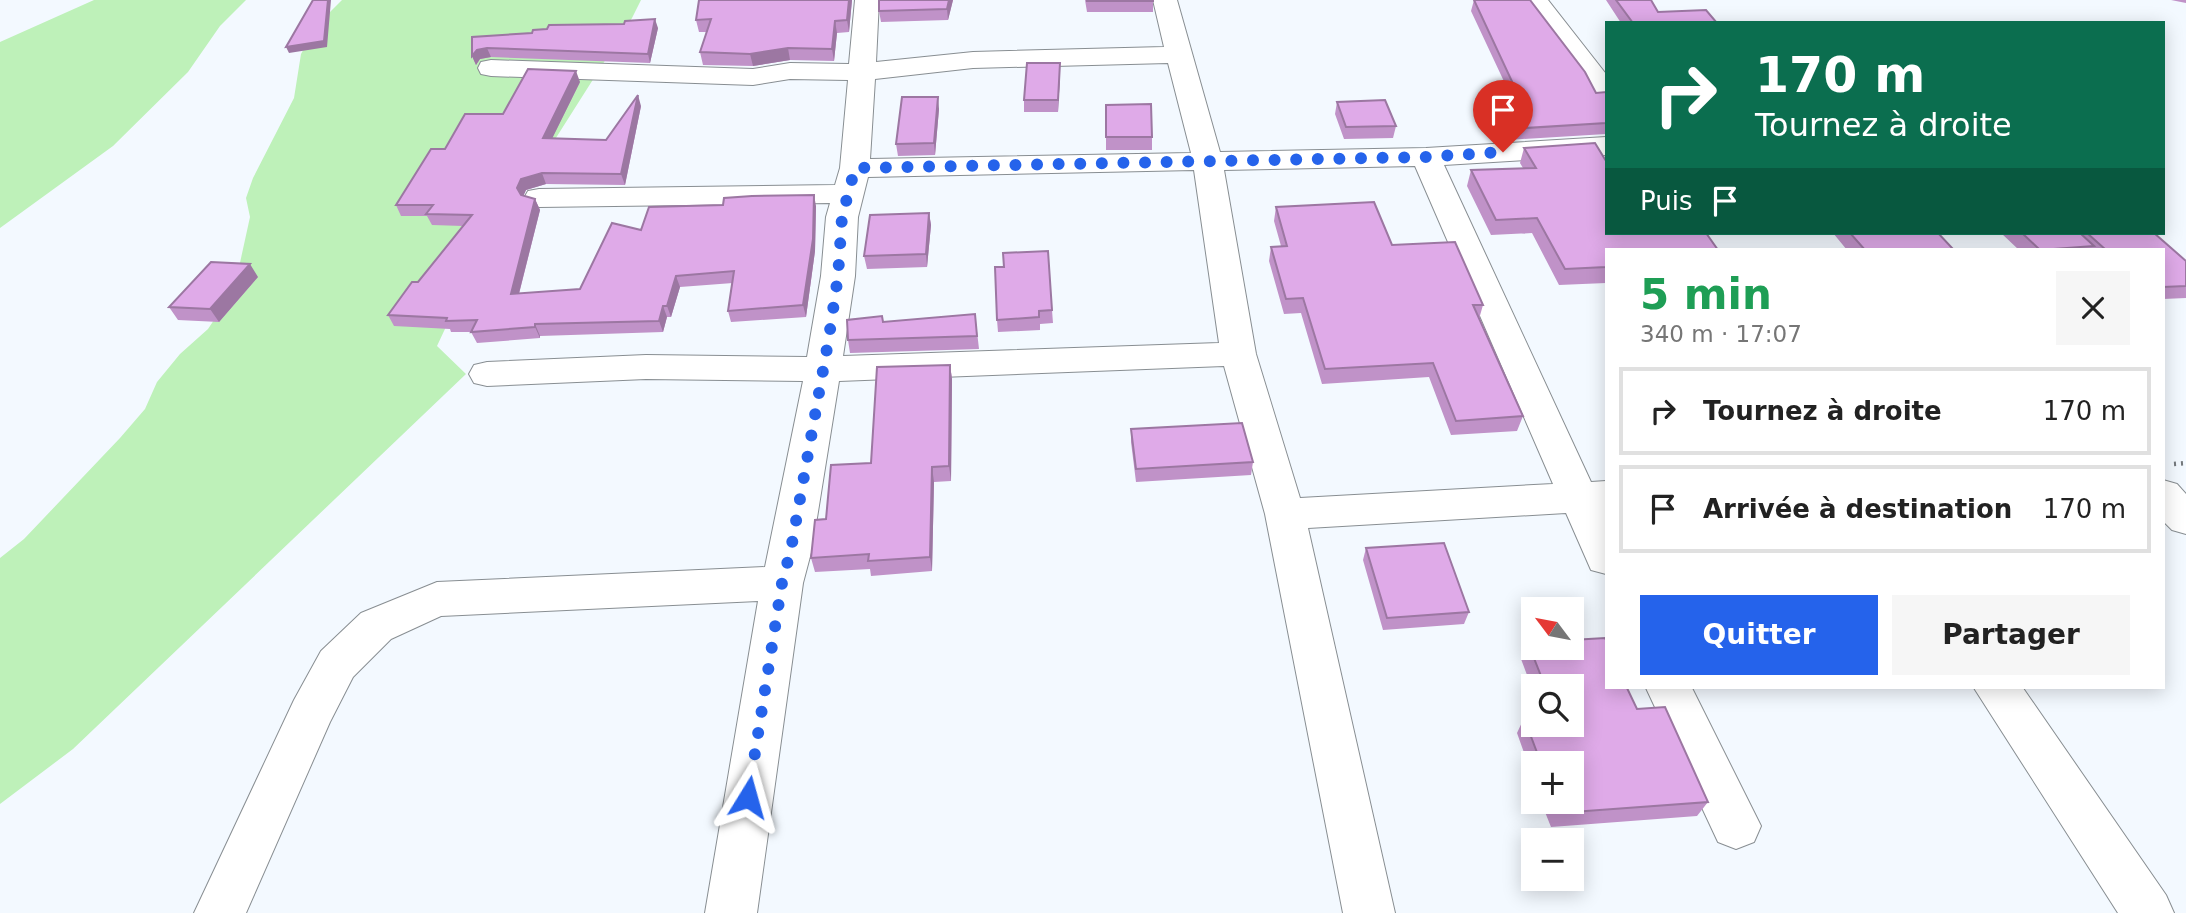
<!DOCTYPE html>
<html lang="fr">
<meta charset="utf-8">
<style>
body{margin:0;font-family:"DejaVu Sans",sans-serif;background:#f6f6f6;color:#222;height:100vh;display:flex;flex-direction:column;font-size:26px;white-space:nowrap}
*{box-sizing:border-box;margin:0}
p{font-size:23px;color:#767676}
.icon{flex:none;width:38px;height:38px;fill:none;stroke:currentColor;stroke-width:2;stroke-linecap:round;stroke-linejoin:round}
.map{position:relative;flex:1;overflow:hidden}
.panel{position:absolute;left:1605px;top:248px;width:560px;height:441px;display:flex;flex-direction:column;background:#fff;border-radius:0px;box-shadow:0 4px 18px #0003}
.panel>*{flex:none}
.guide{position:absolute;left:1605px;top:21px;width:560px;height:214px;border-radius:0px;box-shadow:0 4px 18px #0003;background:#0b6e4f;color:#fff;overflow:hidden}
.needle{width:46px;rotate:302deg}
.tools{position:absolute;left:1521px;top:597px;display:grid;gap:14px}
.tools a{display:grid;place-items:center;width:63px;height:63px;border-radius:0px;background:#fff;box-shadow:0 4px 18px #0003;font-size:35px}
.pin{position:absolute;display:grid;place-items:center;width:60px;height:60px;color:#fff;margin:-72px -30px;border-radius:50% 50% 50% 0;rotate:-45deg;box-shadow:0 0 7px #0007}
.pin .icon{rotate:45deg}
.me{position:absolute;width:77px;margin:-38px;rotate:8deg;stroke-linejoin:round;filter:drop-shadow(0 0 5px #0008)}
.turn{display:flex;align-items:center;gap:24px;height:147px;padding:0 35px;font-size:32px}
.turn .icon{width:91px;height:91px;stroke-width:2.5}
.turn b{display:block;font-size:49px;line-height:60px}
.then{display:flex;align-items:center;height:66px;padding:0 35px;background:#0003;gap:14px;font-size:26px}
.round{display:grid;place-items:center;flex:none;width:74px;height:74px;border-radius:0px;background:#f6f6f6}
.head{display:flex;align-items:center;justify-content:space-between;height:119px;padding:0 35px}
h1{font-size:42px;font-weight:600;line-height:52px;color:#1e9e55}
.cta{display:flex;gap:14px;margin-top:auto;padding:14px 35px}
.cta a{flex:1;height:80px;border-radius:0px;background:#2563eb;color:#fff;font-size:28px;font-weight:600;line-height:80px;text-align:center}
.cta a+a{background:#f6f6f6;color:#222}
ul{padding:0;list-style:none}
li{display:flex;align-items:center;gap:21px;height:88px;margin:0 14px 10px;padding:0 21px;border:4px solid #e0e0e0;border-radius:0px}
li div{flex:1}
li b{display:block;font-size:26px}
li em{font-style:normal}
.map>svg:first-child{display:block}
.green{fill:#bef1b9}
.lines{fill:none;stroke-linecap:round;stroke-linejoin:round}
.minor-casing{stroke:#888e92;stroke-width:2}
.path{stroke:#74787c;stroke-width:4.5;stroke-dasharray:2 5;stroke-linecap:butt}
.minor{fill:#fff;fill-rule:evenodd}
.wall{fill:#c092c8}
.shaded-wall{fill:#9c77a2}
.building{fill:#dfaae8;stroke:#9c77a2;stroke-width:2}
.route{stroke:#2563eb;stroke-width:12;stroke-dasharray:0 21.6}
</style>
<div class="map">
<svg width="2186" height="913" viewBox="0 0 2186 913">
<rect width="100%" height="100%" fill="#f3f9ff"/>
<path class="green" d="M94 0H246L220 26 188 72 113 146 0 228V42Z
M342 0H641L632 18 474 267 437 346 466 374 73 749 0 804V558L24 539 120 438 145 409 157 382 180 354 208 329 224 305 236 281 250 217 246 198 253 178 294 98 301 54 317 25Z"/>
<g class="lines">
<g class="minor-casing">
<path id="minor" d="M855 0H879L876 62 973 52 1164 47 1153 0H1177L1220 152 1426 148 1606 137V155L1444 165 1591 482 1606 481V574L1591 570 1566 513 1308 528 1395 913H1343L1265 514 1224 366 839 381 812 549 803 583 757 913H705L758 601 441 616 391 639 353 677 330 722 246 913H194L294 700 321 651 361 613 437 582 765 567 803 381 646 379 487 386 474 383 469 374 474 365 487 362 646 355 807 357 821 276 826 217 830 203 539 207 528 205 524 198 528 191 539 189 835 185 840 168 848 80 790 79 753 85 491 76 481 74 478 68 481 62 491 60 753 69 790 63 849 64ZM1168 63 1191 153 870 159 875 79 973 68ZM1415 166 1553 484 1300 498 1256 354 1224 170ZM1194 170 1219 343 843 356 855 276 858 217 868 177Z
M1523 0H1548L1606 74V100L1596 98Z
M2163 480 2177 484 2186 494V534L2172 530 2163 521Z
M1646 688H1692L1761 826 1754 842 1736 849 1718 842Z
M1974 688H2023L2166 895 2174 913H2118Z"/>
</g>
<path class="path" d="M2174 464 2186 463"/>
<use href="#minor" class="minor"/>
</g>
<path class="wall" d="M699 0H852L849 32 837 33 834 61 790 60 753 66 703 65 700 52 707 32H699L696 20Z
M953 0 948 20 881 22 879 11Z
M1085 0H1153V12H1087Z
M1474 0 1596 93 1606 92V134L1507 140 1485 102 1488 91 1508 90 1471 11Z
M1606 0H1651L1658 12 1717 23H1621Z
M2171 0H2186V3Z
M658 28 650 63 491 57 480 59 476 65 472 56V37Z
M1060 75 1058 112H1024V100Z
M580 82 552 138 606 140 641 106 625 185 546 184 526 190 523 196 535 199 540 210 519 294 580 289 641 230 816 206 815 251 806 317 731 322 728 311 733 283 680 287 671 317H667L663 332 540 336V338L477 343 471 332H451L450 329 394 326 388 315 418 282 463 226 432 225 427 216H401L396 205 445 149 503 114Z
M1337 102 1396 126 1393 138 1344 139 1335 114Z
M1106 105 1152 137V150H1106Z
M939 109 935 155 898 156 896 144Z
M1524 148 1606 250V283L1559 285 1532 233 1491 235 1467 186 1471 170 1523 168 1520 163Z
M1276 207 1392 245 1483 305 1479 319 1523 416 1517 431 1451 435 1429 377 1322 384 1301 313 1284 314 1269 261 1271 247 1281 246 1274 221Z
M929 213 931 225 927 267 867 269 864 256Z
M1833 233H1938L1953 249 1952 250H1847Z
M2001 233H2080L2083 236 2086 233H2154L2186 261V298L2163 299V250H2019Z
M1004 267 1052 310 1053 323 1040 324V330L998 332 997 320Z
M258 277 219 322 178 320 169 307Z
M975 314 979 349 850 353 848 340 884 322Z
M950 365 952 379 951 481 934 482 932 571 871 576 870 569 815 572 811 558 826 519Z
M1131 429 1253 462 1251 475 1136 482 1131 442Z
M1366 548 1469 612 1464 624 1383 630 1363 560Z
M1528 643 1637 709 1708 802 1697 816 1551 827 1541 802H1572V763H1533V778L1517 733 1524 718 1572 724V686H1533V691L1521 659Z"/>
<path class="shaded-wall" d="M328 0H331L327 47 289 53 286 47Z
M849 0H852L849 32 847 20Z
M949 0H953L948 20 947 9Z
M655 19 658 28 650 63 648 54Z
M835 21 837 33 834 61 832 49Z
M487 48 491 57 480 59 476 65 472 56 477 50Z
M788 48 790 60 753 66 750 54Z
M1060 63V75L1058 112V100Z
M576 71 580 82 547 149 543 138Z
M638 95 641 106 625 185 621 174Z
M938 97 939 109 935 155 934 143Z
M542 173 546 184 526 190 522 199 517 188 521 179Z
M814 195 816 206 815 251 806 317 803 305Z
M535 199 540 210 516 305 511 294Z
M929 213 931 225 927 267 926 254Z
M250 264 258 277 219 322 210 309Z
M676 276 680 287 671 317 667 306Z
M663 306 667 317 663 332 659 321Z
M535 324 540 336V338L535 327Z
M950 365 952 379 951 481 949 466Z
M932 467 934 482 932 571 930 557Z"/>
<path class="building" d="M313 0H328L324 41 286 47Z
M699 0H849L847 20 835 21 832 49 788 48 750 54 700 52 711 19 696 20Z
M879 0H949L947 9 879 11Z
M1087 0H1153V1H1087Z
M1474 0H1530L1585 72 1596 93 1606 92V123L1510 129 1488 91 1516 90Z
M1616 0H1651L1658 12 1706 10 1717 23H1633Z
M655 19 648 54 487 48 477 50 472 56V37L532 33 533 30 547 29 549 25 624 24 625 21Z
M1027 63H1060L1058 100H1024Z
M528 69 576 71 543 138 606 140 638 95 621 174 542 173 521 179 517 188 521 195 535 199 511 294 580 289 612 223 641 230 649 207 723 205 724 198 752 196 814 195 813 239 803 305 728 311 734 271 676 276 667 306H663L659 321 535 324V327L471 332 477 320 446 321 447 318 388 315 412 282H418L472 215 426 214 433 205H396L431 149H445L465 114H503Z
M902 97H938L934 143 896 144Z
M1385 100 1396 126 1346 127 1337 102Z
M1151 104 1152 137H1106V105Z
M1595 143 1606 161V233H1706L1718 250H1606V267L1565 269 1537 218 1496 220 1471 170 1536 168 1524 148Z
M1374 202 1392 245 1455 242 1483 305H1473L1523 416 1456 421 1433 363 1325 369 1303 298 1286 299 1271 247 1287 246 1276 207Z
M929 213 926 254 864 256 870 215Z
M1850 233H1938L1953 249 1865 250Z
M2022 233H2080L2094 246 2040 250Z
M2087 233H2154L2186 261V286L2163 287V250H2106Z
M1048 251 1052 310 1039 311V317L997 320 995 267H1004L1003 253Z
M211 262 250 264 210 309 169 307Z
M975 314 977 336 848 340 847 320 882 316 883 322Z
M950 365 949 466 932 467 930 557 868 561 869 554 811 558 815 520 826 519 831 465 871 463 877 367Z
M1242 423 1253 462 1136 469 1131 429Z
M1444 543 1469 612 1387 618 1366 548Z
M1605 638 1606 640V688H1627L1637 709 1665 707 1708 802 1559 813 1555 802H1572V763H1541L1524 718 1533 717V724H1572V686H1545L1528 643H1533V648H1572V640Z"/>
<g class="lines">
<path class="route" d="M748 797 782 583 791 549 829 337 838 276 842 217 855 168 1426 157 1503 152"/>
</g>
</svg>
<div class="tools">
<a><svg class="needle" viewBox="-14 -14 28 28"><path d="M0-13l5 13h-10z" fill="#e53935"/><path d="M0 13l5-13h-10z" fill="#767676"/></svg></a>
<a><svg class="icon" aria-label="search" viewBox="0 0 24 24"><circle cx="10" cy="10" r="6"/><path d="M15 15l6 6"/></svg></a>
<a>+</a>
<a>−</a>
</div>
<div class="pin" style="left:1503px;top:152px;background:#d93025"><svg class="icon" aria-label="arrive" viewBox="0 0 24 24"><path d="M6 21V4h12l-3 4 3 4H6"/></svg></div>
<svg class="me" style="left:748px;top:797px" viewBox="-20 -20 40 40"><path d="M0-17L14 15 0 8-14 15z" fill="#2563eb" stroke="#fff" stroke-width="4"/></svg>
<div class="guide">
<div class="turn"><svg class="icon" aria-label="right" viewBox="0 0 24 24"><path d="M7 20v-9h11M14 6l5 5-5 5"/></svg><div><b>170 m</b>Tournez à droite</div></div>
<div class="then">Puis<svg class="icon" aria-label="arrive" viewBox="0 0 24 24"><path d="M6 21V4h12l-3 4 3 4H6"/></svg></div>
</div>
<section class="panel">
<div class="head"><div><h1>5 min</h1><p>340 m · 17:07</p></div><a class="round"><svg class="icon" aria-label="close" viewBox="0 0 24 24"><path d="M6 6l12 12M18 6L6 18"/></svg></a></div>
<ul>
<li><svg class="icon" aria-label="right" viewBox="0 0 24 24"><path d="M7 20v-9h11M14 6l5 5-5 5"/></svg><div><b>Tournez à droite</b></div><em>170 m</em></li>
<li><svg class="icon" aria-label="arrive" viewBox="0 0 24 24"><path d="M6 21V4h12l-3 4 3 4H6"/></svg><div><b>Arrivée à destination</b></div><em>170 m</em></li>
</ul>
<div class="cta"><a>Quitter</a><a>Partager</a></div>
</section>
</div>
